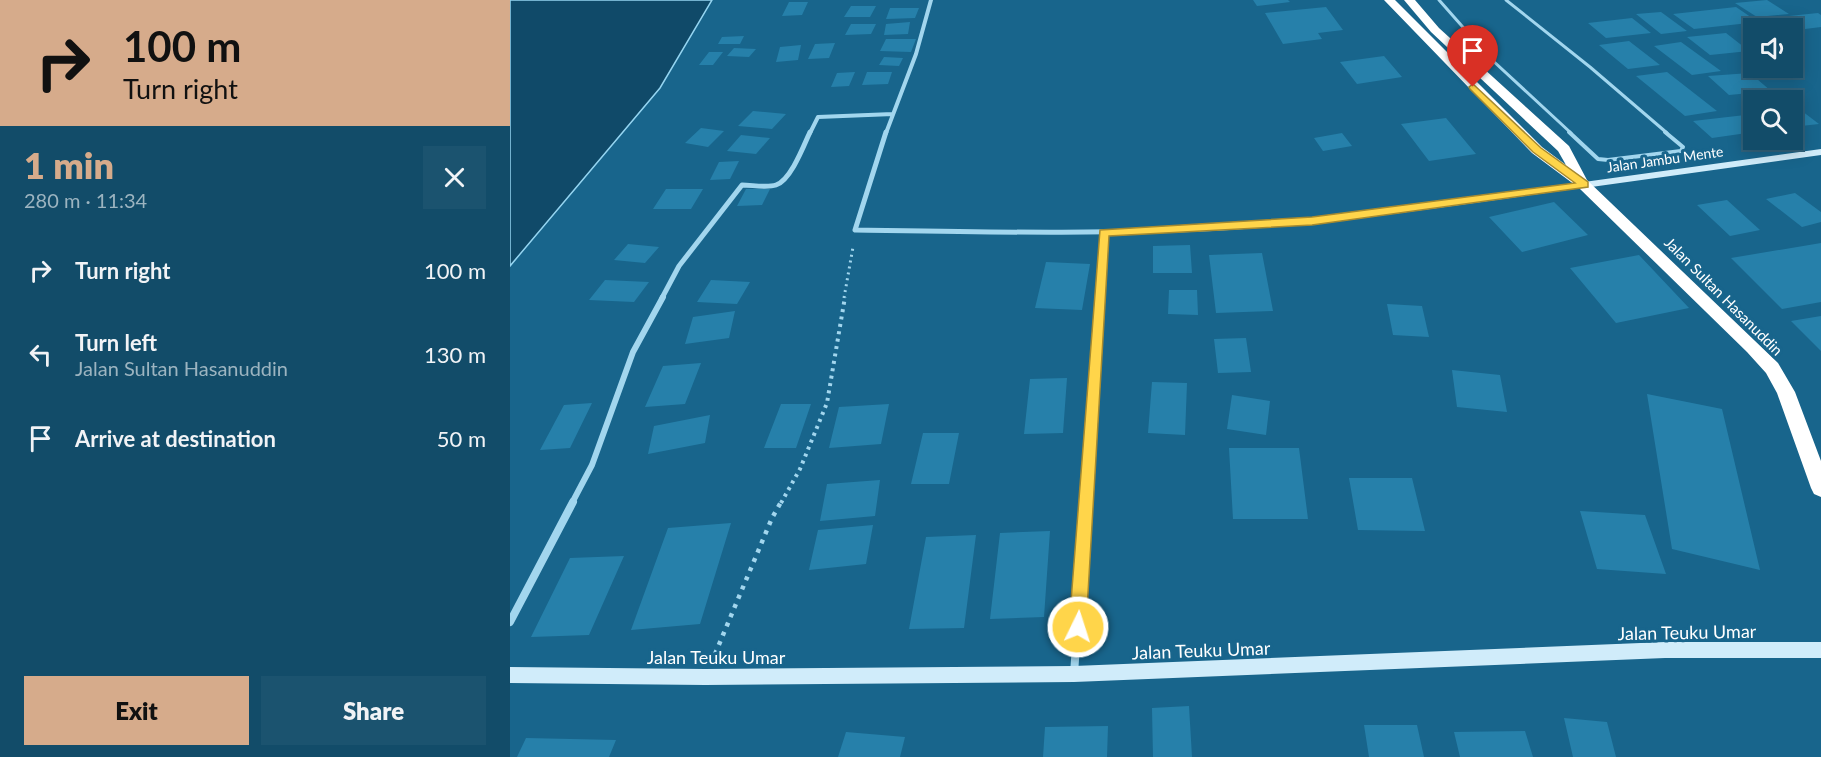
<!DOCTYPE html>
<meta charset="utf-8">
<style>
body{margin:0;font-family:Lato,sans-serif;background:#1b536f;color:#f1f3f6;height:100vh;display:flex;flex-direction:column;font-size:22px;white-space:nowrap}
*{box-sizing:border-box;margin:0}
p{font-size:20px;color:#9cb4c0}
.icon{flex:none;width:33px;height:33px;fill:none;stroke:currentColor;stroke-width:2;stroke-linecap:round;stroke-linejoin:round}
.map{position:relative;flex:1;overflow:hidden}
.drawer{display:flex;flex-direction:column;background:#124c69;width:510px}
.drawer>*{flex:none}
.top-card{background:#d6ab8b;color:#111;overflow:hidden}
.buttons{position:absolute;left:1233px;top:18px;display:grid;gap:12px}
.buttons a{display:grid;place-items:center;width:60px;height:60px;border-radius:0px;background:#124c69;box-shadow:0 3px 15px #0003,0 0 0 2px #31637d;font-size:30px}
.pin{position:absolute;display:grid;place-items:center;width:51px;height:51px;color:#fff;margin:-62px -26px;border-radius:50% 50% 50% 0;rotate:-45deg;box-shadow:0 0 6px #0007}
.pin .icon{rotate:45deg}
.me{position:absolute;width:66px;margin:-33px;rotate:4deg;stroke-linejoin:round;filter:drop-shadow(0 0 4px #0008)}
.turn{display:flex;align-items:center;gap:21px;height:126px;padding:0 24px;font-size:27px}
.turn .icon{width:78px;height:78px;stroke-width:2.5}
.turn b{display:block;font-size:42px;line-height:51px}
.round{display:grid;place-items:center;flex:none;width:63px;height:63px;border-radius:0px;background:#1b536f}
.summary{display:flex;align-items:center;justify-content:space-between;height:102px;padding:0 24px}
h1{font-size:36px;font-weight:800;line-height:45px;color:#d6ab8b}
.cta{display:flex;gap:12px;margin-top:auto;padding:12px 24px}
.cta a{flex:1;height:69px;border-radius:0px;background:#d6ab8b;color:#111;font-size:24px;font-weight:800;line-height:69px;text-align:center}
.cta a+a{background:#1b536f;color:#f1f3f6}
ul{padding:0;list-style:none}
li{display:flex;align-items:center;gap:18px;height:84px;padding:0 24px}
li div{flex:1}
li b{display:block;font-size:22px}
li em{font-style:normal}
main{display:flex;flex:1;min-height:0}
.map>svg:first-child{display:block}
.water{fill:#104a69;stroke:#95d5f1;stroke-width:1.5}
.building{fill:#2680aa}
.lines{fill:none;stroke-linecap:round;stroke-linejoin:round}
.path-far2{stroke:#a2d6ee;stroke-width:3;stroke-dasharray:2 4;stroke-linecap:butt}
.path-far1{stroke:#a2d6ee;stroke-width:4;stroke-dasharray:3 4.5;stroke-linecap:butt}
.path{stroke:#a2d6ee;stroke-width:4.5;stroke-dasharray:4 6;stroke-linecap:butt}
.lane-far1{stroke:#a2d6ee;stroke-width:3}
.lane{stroke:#a2d6ee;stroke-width:4}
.street-far3{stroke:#a2d6ee;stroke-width:4}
.street-far2{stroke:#a2d6ee;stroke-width:5}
.street-far1{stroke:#a2d6ee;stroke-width:6}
.street{stroke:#a2d6ee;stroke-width:8}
.secondary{fill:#d0ecfa;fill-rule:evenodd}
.highway{fill:#fff;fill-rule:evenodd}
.route{fill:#ffd54a;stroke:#a68a30;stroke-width:1.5}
.labels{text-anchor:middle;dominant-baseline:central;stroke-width:6;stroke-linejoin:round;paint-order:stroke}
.far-street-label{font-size:14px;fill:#fff;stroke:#18658c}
.street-label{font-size:15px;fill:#fff;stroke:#18658c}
.near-street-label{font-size:18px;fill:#fff;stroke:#18658c}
</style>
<main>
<section class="drawer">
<div class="top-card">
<div class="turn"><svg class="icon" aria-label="right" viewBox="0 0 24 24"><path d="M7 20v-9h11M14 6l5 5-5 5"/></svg><div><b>100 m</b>Turn right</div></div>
</div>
<div class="summary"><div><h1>1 min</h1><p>280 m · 11:34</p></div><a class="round"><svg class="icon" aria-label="close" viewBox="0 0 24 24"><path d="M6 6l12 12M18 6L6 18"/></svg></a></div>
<ul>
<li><svg class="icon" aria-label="right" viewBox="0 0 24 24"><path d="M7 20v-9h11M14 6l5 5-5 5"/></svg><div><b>Turn right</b></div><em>100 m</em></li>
<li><svg class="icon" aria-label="left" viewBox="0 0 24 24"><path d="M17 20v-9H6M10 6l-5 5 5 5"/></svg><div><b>Turn left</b><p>Jalan Sultan Hasanuddin</p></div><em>130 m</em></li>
<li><svg class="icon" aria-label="arrive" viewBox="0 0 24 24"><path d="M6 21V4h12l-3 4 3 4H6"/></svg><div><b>Arrive at destination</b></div><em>50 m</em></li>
</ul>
<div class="cta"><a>Exit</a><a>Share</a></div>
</section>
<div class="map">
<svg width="1311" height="757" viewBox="0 0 1311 757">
<rect width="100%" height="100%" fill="#18658c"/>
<path class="water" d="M0 0H202L150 88 0 266Z"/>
<path class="building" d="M743 0H778L780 2 747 6Z
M1257 0 1279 14 1247 17 1225 3Z
M279 2H298L292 15 272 16Z
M341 6H366L360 17H334Z
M816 7 833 30 808 33 812 39 773 44 755 13Z
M1226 7 1248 22 1184 29 1163 14Z
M380 8H409L405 18 376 19Z
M1151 12 1177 31 1151 34 1126 14Z
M1308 13 1311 15V27L1287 30 1269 17Z
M1122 18 1141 33 1096 38 1078 23Z
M400 22 398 34 374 35 376 24Z
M341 24H366L361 34 335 35Z
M1216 33 1239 51 1200 55 1177 37Z
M234 36 230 44H208L212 37Z
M1282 37 1290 38 1293 56 1282 54Z
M376 39H406L401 52 370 51Z
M1119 41 1150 65 1118 69 1089 45Z
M1171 42 1211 71 1182 75 1144 46Z
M325 43 319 58 298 59 305 44Z
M291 45 288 60 266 62 270 47Z
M224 48 246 49 239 57 217 56Z
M199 52H213L203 65H189Z
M874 56 892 77 847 84 830 62Z
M374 57 393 58 389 66 369 65Z
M345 72 339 86 321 87 327 73Z
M357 72H382L378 84 352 85Z
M1157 72 1207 111 1175 116 1126 76Z
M1240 73 1261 91 1219 95 1198 76Z
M1282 108H1288L1309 124 1282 127Z
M243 111 276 114 262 129 228 126Z
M1244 114V132L1202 138 1183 121Z
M936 118 966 154 919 161 891 124Z
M191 128 214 131 198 147 175 143Z
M832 133 842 146 813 151 804 138Z
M231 135 260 138 246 154 217 151Z
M229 161 220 179 200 180 209 162Z
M156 189H193L181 209H143Z
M236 189H260L252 205 227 206Z
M1285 193 1311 212V222L1292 227 1256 199Z
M1217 200 1250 230 1220 236 1187 205Z
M1044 202 1078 235 1012 252 979 217Z
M1311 243V302L1272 309 1221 258Z
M118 244 149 247 135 263 104 260Z
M680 245 682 273H643V246Z
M752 253 763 311 706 313 699 255Z
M1129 255 1179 308 1106 323 1060 268Z
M536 262 580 264 572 310 525 308Z
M95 280 139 282 124 302 79 300Z
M201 280 240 282 227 304 187 302Z
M659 290H687L688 315 658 314Z
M877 304 912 306 919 337 883 335Z
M225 311 219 338 175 344 183 317Z
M1311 316V351L1281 321Z
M736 338 741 372 708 373 704 339Z
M191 363 175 404 135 407 153 366Z
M942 370 990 375 997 412 947 407Z
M557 378 553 433 514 434 520 379Z
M642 382 677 383 675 435 638 433Z
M1137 394 1212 409 1250 570 1162 549Z
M722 395 760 401 756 435 717 429Z
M82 403 60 448 30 450 54 405Z
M271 404H301L286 448H254Z
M379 404 371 444 319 448 329 407Z
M200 415 195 443 138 454 144 426Z
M413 433H449L439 484H401Z
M719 448H789L798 519H723Z
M839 478H902L915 531 848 530Z
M370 480 365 516 310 521 317 484Z
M1070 511 1135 515 1156 574 1087 569Z
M221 523 190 624 121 630 158 528Z
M363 525 356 564 299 570 308 530Z
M540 531 534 617 480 619 490 533Z
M466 535 454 628 399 629 416 537Z
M114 556 79 635 21 637 60 558Z
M679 706 682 757H643L642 708Z
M1054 718 1097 722 1106 757H1063Z
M854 725H907L914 757H859Z
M598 726 597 757H533L535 727Z
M1015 731 1023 757H950L944 732Z
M336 732 395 737 390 757H328Z
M16 738 106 740 99 757H7Z"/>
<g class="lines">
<path class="path-far2" d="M334 298 343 247"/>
<path class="path-far1" d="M271 503 290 469 317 403 335 297"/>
<path class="path" d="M205 654 262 518 271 502"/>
<path class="lane-far1" d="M929 0 981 59
M996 0 1080 67 1157 133
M954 53 981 59 1061 133"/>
<path class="lane" d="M1059 132 1088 159 1098 160 1171 151 1173 147 1155 132"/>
<path class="street-far3" d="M300 133 308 117 383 114
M376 133 406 54 421 0"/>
<path class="street-far2" d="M376 132 345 230C472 232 600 235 727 227 843 219 959 201 1074 185
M152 298 169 266 232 185C242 185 257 188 266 185 281 180 294 145 300 132
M590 298 594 233"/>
<path class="street-far1" d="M62 503 82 465 123 352 153 297
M576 503 590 297"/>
<path class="street" d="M0 622 63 502
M564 674 576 502"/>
<path class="secondary" d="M1311 149V155L1074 188 1069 185 1074 182Z
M1155 642H1311V658H1155L564 682 195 685 0 683V667L195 669 564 666Z"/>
<path class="highway" d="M874 0H885L1032 147 1056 165 1048 151 921 32 894 0H905L929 28 1059 146 1077 180 1268 363 1285 392 1311 461V497L1304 494 1301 488 1267 393 1256 373 1237 352 1069 188 1022 153Z"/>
</g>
<path class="route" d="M963 84 1031 148 1078 182V187L802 225 599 236 576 627 574 633 568 635 562 633 559 627 590 230 802 217 1065 183 1023 152 960 89 959 87Z"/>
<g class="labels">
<g class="far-street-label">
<text transform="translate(1155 159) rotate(-8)">Jalan Jambu Mente</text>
</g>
<g class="street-label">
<text transform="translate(1214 296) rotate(45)">Jalan Sultan Hasanuddin</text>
</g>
<g class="near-street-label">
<text transform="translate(1177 632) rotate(-1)">Jalan Teuku Umar</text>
<text transform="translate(691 650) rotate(-2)">Jalan Teuku Umar</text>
<text x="206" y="657">Jalan Teuku Umar</text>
</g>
</g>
</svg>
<div class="buttons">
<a><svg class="icon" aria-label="sound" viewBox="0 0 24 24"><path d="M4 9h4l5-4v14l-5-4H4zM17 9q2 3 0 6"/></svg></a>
<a><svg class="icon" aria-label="search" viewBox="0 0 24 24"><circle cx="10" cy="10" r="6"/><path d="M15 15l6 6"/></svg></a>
</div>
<div class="pin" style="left:963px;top:87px;background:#d93025"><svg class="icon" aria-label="arrive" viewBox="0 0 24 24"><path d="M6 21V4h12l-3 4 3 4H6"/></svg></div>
<svg class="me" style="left:568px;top:627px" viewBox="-20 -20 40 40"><circle r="17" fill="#ffd54a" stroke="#fff" stroke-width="3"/><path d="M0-11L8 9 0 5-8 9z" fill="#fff"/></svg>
</div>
</main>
